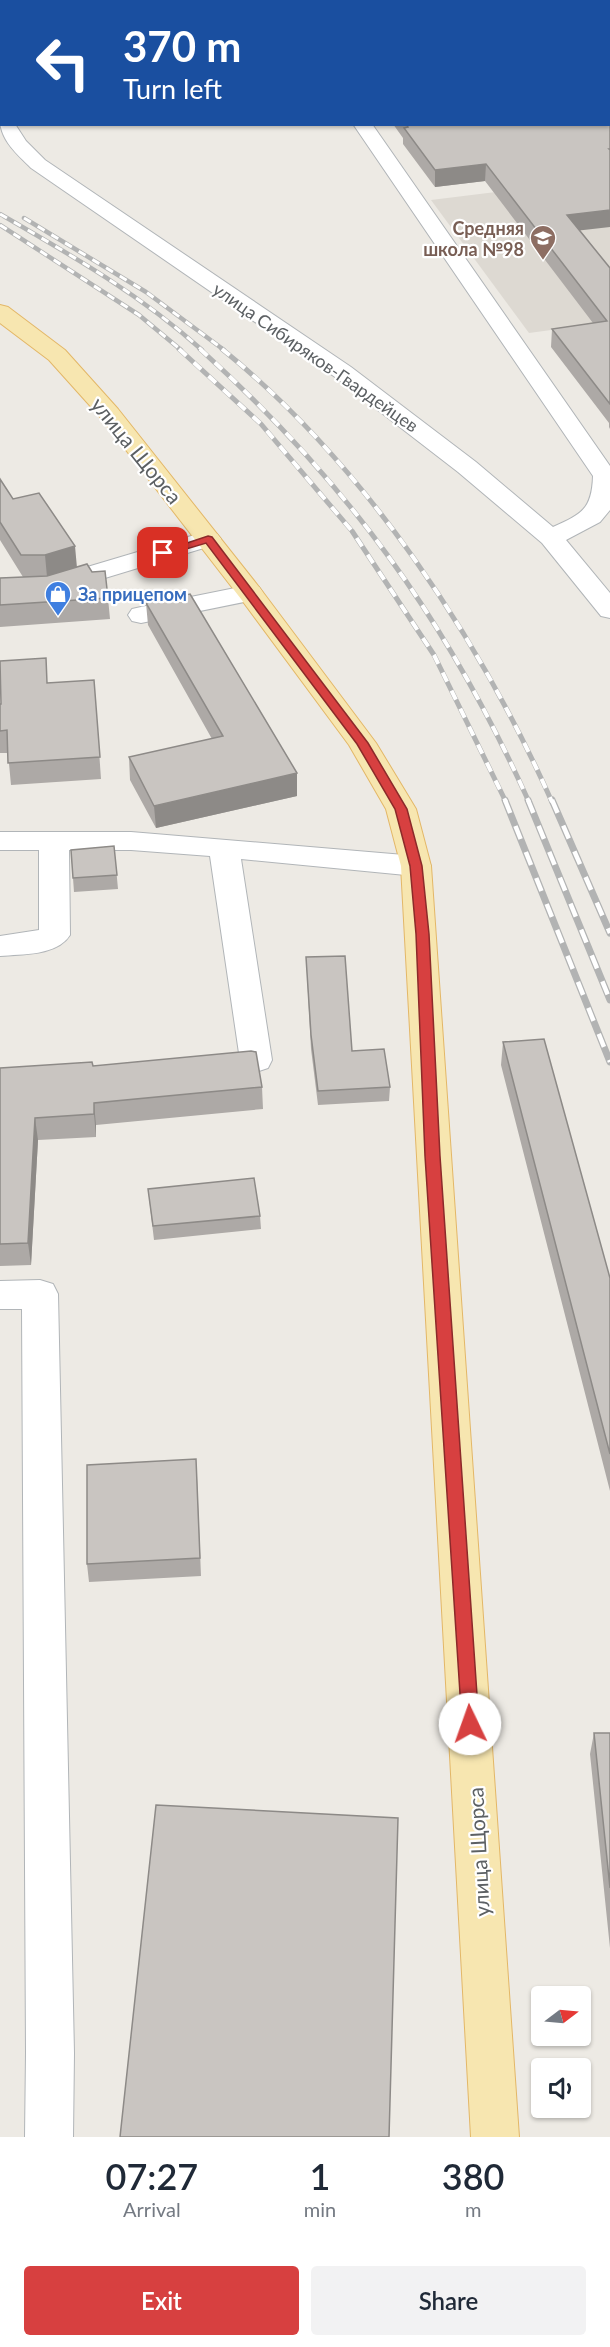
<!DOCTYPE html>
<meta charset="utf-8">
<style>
body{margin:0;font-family:Lato,sans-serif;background:#f2f2f3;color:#1f2937;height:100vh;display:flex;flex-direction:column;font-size:22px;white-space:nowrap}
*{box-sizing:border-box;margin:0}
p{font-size:20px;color:#747a83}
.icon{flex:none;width:33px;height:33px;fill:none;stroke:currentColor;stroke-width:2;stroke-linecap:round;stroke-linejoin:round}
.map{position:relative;height:2137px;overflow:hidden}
.sheet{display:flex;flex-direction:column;background:#fff;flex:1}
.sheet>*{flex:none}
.hud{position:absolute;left:0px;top:0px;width:610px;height:126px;box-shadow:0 2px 4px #0004;background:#1a4fa0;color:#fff;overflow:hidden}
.needle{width:39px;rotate:74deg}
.fabs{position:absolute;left:531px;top:1986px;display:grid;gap:12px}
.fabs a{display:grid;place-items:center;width:60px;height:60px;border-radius:6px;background:#fff;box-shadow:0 2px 4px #0004;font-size:30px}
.pin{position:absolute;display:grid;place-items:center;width:51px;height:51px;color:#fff;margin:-26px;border-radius:12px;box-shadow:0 3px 9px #0006}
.me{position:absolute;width:66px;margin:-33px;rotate:357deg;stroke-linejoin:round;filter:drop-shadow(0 0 4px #0008)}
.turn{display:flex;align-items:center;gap:21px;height:126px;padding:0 24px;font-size:27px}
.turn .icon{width:78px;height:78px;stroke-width:2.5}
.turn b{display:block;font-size:42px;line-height:51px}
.eta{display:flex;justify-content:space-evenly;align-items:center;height:102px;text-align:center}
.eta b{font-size:36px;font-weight:600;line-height:42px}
.cta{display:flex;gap:12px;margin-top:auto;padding:12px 24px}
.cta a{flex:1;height:69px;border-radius:6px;background:#d74040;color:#fff;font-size:24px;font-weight:600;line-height:69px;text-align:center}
.cta a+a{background:#f2f2f3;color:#1f2937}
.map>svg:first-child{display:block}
.industrial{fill:#dcdad6}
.education{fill:#ddd9d2}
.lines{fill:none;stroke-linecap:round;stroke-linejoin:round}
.minor-casing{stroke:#b1b5b8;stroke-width:2}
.major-casing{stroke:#e3b767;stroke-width:2}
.minor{fill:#fff;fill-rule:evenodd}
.major{fill:#f7e6b0;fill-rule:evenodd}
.rail-far2-casing{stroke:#b2b3b3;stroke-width:4.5}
.rail-far1-casing{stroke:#b2b3b3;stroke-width:5}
.rail-casing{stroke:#b2b3b3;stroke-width:7}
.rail-far2{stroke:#fff;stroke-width:3;stroke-dasharray:8;stroke-linecap:butt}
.rail-far1{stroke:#fff;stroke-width:4;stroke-dasharray:10;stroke-linecap:butt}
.rail{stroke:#fff;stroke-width:4.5;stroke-dasharray:14;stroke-linecap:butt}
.wall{fill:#ada9a6}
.shaded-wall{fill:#8d8a87}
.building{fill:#c9c5c1;stroke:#8d8a87;stroke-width:1.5}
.route{fill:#d74040;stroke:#8c2a2a;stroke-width:1.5}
.labels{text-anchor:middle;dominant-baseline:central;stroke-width:4.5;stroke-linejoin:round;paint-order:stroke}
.far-education-label{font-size:18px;font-weight:bold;fill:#785e54;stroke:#fff;text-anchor:end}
.far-street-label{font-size:18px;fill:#5c6063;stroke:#fff}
.far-shop-label{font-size:18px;font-weight:bold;fill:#366cbe;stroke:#fff;text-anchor:start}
.street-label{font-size:21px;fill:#5c6063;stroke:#fff}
</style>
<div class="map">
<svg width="610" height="2137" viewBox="0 0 610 2137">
<rect width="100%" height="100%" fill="#edeae4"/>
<path class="industrial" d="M0 0H427L428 1 2 2 1 96Z"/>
<path class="education" d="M610 178V322L529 333 431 200Z"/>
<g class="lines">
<g class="minor-casing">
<path id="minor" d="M112 0H130V2H113Z
M582 0H600V2H583Z
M609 18H610V30H609Z
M0 44H2L0 55Z
M609 55H610V67H609Z
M0 119 2 124H15L26 141 45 160 351 367 476 462 553 527C582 514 592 509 593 476L353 124H372L610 466V510L600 522 566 540 610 593V618L601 616 542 543 458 472 335 377 31 168C17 154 0 140 0 119Z
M208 531 217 534 221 539 217 544 49 595H0V579H47Z
M250 585 259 587 263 593 259 599 141 623 132 621 128 615 132 609 141 607Z
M0 832H131L416 856 427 859 431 866 427 873 416 876 241 859 272 1060 268 1068 256 1072 244 1068 240 1060 210 856 131 850H69L70 935C57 956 22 954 0 956V936L39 930V850H0Z
M40 1280 53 1284 58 1294 74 2053 73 2137H25L26 2053 22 1309H0V1281Z"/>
</g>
<g class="major-casing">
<path id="major" d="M0 305 8 307 65 350 118 409 259 587 376 743 416 809 431 866 519 2137H471L401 866 386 809 349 745 241 599 102 419 49 360 0 323Z"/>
</g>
<use href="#minor" class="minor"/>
<use href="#major" class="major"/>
<g class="rail-far2-casing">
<path id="rail-far2" d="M0 214C71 255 141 295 202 350
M24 218 146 292 224 350
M0 225 139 315 181 350"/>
</g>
<g class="rail-far1-casing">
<path id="rail-far1" d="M179 349 261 424 352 531 434 655 506 802
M200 349C348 483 447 620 529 802
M222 349C364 464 478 636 552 802"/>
</g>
<g class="rail-casing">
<path id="rail" d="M505 800 610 1062
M528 800 610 1000
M552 800 610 933"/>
</g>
<use href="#rail-far2" class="rail-far2"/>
<use href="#rail-far1" class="rail-far1"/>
<use href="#rail" class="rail"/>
</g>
<path class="wall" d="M393 124H609L580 230 610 268V429L609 427V423L551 347 552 329 593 323 485 181 435 187 403 144V138Z
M0 479 13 499 76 567 108 598 110 619 0 627V578L33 577H23L0 540Z
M146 603 297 796 156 828 130 780 129 757 212 739 148 625Z
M94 680 101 779 11 785 8 753H0V704L49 683Z
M114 846 118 889 74 892 71 850Z
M306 957 352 1051 390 1087 389 1101 318 1105 311 1049Z
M503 1042 610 1278V1491L501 1065Z
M93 1066 262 1087 263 1109 96 1125V1137L38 1140 31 1265 0 1266V1068Z
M148 1189 260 1216 261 1229 154 1240Z
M197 1477 201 1576 89 1582 87 1564Z
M594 1733H610V1948L590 1754Z"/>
<path class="shaded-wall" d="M2 22V40H0V23Z
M486 164 485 181 435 187V170Z
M610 210V227L566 232 567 215Z
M75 546 77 568 47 577 45 555Z
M297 773V796L156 828 154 806Z
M94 1103 96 1125V1137L94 1114Z
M35 1118 38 1140 31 1265 28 1243Z"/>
<path class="building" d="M0 0H103L104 2H2V22L0 23Z
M609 73H610V149H609L610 150V210L567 215 610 268V404L552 329 607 321 486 164 435 170 404 128 408 127 406 124H609Z
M0 479 13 499 39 493 75 546 45 555H21L0 522Z
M87 564 92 572 105 571 108 598 0 605V578L47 576Z
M190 594 297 773 154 806 129 757 223 736 146 603Z
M46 658 47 683 94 680 100 757 8 763 7 730 0 731V704H1L0 661Z
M114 846 117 875 73 878 71 850Z
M345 956 352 1051 384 1049 390 1087 318 1091 311 1035 306 957Z
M544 1039 610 1278V1454L503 1042Z
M251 1051 256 1052 262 1087 94 1103V1114L35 1118 28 1243 0 1244V1068L92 1062 93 1066Z
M254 1178 260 1216 153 1226 148 1189Z
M196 1459 200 1558 87 1564V1465Z
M594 1733H610V1888Z
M156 1805 398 1818 389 2137H120Z"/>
<path class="route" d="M208 536 212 537 368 743 407 809 422 866 429 934 440 1156 479 1724 477 1730 470 1732 464 1730 462 1724 425 1156 416 934 410 866 395 809 357 744 206 543 163 556 157 553Z"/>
<defs>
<g id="school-pin" transform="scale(1.35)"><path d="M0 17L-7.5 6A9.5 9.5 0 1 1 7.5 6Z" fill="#8d6e63" stroke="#fff"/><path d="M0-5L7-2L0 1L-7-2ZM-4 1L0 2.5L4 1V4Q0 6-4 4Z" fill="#fff"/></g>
<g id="shop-pin" transform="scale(1.35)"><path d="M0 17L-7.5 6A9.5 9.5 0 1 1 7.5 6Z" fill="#3f7fe0" stroke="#fff"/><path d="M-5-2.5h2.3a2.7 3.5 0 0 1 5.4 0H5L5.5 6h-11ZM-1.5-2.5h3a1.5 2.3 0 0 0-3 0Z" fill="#fff"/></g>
</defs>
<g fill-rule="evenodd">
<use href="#school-pin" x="543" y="238"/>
<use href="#shop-pin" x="58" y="594"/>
</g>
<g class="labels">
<g class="far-education-label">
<text x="524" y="228">Средняя<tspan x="524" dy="21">школа №98</tspan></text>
</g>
<g class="far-street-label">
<text transform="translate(316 357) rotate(35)">улица Сибиряков-Гвардейцев</text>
</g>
<g class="far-shop-label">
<text x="78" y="594">За прицепом</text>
</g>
<g class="street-label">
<text transform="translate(137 450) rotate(51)">улица Щорса</text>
<text transform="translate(478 1852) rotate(-93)">улица Щорса</text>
</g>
</g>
</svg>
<div class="fabs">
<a><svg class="needle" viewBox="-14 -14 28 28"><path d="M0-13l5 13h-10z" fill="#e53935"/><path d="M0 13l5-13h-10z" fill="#747a83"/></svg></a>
<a><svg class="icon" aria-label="sound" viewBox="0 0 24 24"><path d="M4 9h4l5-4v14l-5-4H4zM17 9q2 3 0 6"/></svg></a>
</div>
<div class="pin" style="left:163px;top:553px;background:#d93025"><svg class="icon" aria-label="arrive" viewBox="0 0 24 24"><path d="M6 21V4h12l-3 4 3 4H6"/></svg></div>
<svg class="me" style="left:470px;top:1724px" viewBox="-20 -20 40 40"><circle r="19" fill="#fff"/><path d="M0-13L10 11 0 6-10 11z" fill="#d74040"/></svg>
<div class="hud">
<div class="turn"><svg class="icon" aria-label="left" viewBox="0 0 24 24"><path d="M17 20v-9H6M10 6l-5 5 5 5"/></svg><div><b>370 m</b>Turn left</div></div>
</div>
</div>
<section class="sheet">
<div class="eta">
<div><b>07:27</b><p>Arrival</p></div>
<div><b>1</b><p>min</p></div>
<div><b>380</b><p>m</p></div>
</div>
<div class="cta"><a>Exit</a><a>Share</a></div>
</section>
